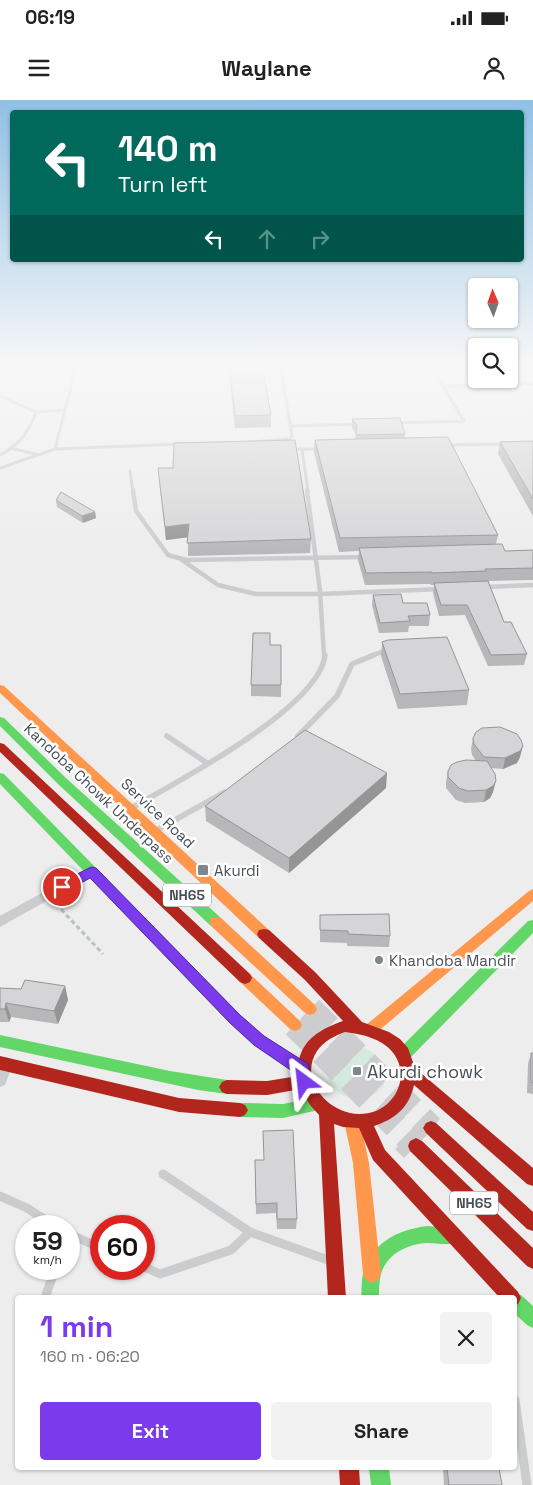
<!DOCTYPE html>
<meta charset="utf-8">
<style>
body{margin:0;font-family:"Space Grotesk",sans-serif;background:#f2f2f2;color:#222;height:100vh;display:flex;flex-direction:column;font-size:19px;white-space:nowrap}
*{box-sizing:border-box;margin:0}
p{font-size:16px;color:#767676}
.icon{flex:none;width:28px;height:28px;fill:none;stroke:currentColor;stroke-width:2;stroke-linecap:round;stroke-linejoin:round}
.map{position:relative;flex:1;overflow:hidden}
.side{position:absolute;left:15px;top:1195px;width:502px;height:175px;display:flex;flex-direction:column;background:#fff;border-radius:5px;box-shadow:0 1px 4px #0004}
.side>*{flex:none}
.guide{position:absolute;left:10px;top:10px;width:514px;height:152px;border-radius:5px;box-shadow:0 1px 4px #0004;background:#00695c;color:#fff;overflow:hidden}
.needle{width:32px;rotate:358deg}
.buttons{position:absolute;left:468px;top:178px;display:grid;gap:10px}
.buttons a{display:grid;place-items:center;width:50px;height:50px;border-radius:5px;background:#fff;box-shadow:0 1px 4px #0004;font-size:25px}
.speed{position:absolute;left:15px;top:1115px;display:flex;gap:10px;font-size:25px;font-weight:700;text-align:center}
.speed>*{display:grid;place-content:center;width:65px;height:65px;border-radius:50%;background:#fff;box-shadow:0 1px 4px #0004;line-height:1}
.speed small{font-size:12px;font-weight:400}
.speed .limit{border:8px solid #d22;background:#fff;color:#111}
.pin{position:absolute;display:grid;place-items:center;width:42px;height:42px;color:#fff;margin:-21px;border:2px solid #fff;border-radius:50%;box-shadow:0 1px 5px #0007}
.me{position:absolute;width:55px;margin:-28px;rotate:330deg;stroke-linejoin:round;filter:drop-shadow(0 0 4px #0008)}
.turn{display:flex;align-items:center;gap:18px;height:105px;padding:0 25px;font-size:22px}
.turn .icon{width:65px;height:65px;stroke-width:2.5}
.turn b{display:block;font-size:35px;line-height:42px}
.lanes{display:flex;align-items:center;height:48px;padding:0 25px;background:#0003;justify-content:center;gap:25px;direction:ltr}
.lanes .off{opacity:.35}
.round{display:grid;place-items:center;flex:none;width:52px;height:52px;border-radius:5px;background:#f2f2f2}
.summary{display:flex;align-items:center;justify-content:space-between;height:85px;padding:0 25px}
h1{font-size:30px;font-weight:700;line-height:38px;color:#7c3aed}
.primary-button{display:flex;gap:10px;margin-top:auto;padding:10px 25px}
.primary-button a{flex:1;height:58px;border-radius:5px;background:#7c3aed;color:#fff;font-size:20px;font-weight:700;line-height:58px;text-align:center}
.primary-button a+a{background:#f2f2f2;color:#222}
.status{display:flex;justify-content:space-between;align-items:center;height:35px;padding:0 25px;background:#fff;direction:ltr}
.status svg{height:14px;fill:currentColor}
header{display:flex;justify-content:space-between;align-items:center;height:65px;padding:0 25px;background:#fff;font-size:22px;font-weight:700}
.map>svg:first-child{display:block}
.green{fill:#d4eade}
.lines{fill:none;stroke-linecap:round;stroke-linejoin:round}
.highway-tunnel-far1{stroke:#cdcdcf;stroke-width:26;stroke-dasharray:26 13;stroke-linecap:butt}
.highway-tunnel{stroke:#cdcdcf;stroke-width:34;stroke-dasharray:34 17;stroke-linecap:butt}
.path{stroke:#b8c2bf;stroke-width:3;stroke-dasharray:4.5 3;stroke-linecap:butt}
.lane-far3{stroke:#caccce;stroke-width:3}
.lane-far2{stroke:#caccce;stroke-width:4.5}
.lane-far1{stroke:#caccce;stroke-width:5.5}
.lane{stroke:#caccce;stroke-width:9}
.street{fill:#caccce;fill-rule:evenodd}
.fast{fill:#63d668;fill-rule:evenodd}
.slow{fill:#ff974d;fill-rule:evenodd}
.jam{fill:#b3261e;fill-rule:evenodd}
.wall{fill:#b7b7b9}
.shaded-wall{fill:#959596}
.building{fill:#d5d5d7;stroke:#959596}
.route{fill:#7c3aed;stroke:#51269a}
.poi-dot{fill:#81868c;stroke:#fff;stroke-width:2}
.labels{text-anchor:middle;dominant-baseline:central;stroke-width:5;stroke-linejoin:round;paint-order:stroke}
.shield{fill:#fff;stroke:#7e8389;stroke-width:1}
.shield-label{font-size:14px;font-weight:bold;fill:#474e57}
.street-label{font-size:15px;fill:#474e57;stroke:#fff}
.poi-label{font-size:15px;fill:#474e57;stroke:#fff;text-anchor:start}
.near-poi-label{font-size:18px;fill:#474e57;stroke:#fff;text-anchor:start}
</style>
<div class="status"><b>06:19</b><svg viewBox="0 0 49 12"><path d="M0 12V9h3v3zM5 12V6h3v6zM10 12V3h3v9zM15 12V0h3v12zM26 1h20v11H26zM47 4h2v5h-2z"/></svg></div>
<header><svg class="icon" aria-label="menu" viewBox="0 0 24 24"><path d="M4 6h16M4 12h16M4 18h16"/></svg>Waylane<svg class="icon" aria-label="person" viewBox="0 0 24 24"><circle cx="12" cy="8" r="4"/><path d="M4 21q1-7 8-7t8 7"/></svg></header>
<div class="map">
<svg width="533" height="1385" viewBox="0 0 533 1385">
<rect width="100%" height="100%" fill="#eeeded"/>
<path class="green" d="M350 946C383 945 401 986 368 997 331 1009 306 956 350 946Z"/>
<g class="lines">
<path class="highway-tunnel-far1" d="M310 909 431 1028
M295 925 408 1038"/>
<path class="highway-tunnel" d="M407 1037 416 1046"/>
<path class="path" d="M56 804 103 854"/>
<path class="lane-far3" d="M280 264 339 263
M443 286 533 284
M0 296 36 312C29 332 19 345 0 355
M36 312 64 310
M396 323 464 321 429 263
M290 326 359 324
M249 342 290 339 292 336 280 263
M445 345 506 344
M14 349 36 354
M55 349 77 263
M298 349H321
M302 349 308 392
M0 368 55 349 180 344
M130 371 133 392"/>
<path class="lane-far2" d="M133 390 136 411 168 455 186 460 366 457
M307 390 320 491 324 556
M182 460 218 485 256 494H320L441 489
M485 487 533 485
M370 556 388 550"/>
<path class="lane-far1" d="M167 636 207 663
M298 636 337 596 352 564 374 555
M133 707C177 682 320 607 325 555
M157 730 225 692"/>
<path class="lane" d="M163 1074 250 1132 328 1160
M0 1096 27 1108 55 1126
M69 1134 101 1148
M144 1167 160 1174 231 1150 250 1132
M45 1198 55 1169
M515 1300 527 1385"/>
<path class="street" d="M91 766 95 768 97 771 95 774 0 827V816Z
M6 957 11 959 13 964 5 985 0 987V961Z"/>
<path class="fast" d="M0 617 4 618 67 679 221 818 222 822 221 826 216 827 211 826 59 685 0 626Z
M0 673 4 674 240 915 264 937 307 964 309 969 307 974 302 976 297 974 254 945 230 923 0 684Z
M533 820V833L408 960 403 961 398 960 396 955 398 950 528 821Z
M0 935 170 971 227 980 232 982 235 987 232 992 227 994 198 990 0 947Z
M318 997 323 999 326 1004 323 1009 283 1018 240 1017 235 1015 232 1010 235 1005 240 1003 283 1004Z
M427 1126 452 1128 458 1130 460 1136 458 1142C448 1146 437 1143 427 1143 407 1144 387 1154 381 1174 379 1181 379 1190 379 1198H361C362 1190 361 1182 363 1174 372 1143 396 1130 427 1126Z
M515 1192 521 1195 533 1206V1228L527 1225 515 1214V1198H508L509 1195Z
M369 1368H389L391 1385H371Z"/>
<path class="slow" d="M0 585 4 586 269 830 271 834 269 838 264 839 259 838 0 593Z
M533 789V801L376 933 371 935 366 933 364 929 366 925 529 791Z
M216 817 221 818 315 905 317 909 315 913 310 915 305 913 211 826 210 822 211 818Z
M245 872 250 874 300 921 302 925 300 929 295 931 290 929 240 882 238 878 240 874Z
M352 1014 357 1016 360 1021 369 1063 381 1174 378 1180 372 1183 366 1180 363 1174 353 1063 344 1021 347 1016Z"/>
<path class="jam" d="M0 643 4 644 250 874 252 878 250 882 245 884 240 882 0 652Z
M264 829 269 830 315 872 362 922 389 932 400 939 408 948 415 968 533 1068V1086L527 1084 414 985C409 1008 395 1019 374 1026L385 1050 518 1192 521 1198 518 1204 515 1206V1198H500L373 1060 359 1028 343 1027 334 1024 346 1198H328L319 1015 310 1005 301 989 267 995 227 994 222 992 219 987 222 982 227 980 267 981 298 976C296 944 315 931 343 921L305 880 259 838 257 834 259 830ZM345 932C371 935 398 944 401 973 401 984 397 994 390 1001 382 1010 371 1014 359 1014 329 1014 298 980 317 951 324 941 334 936 345 932Z
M0 956 179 998 240 1003 245 1005 248 1010 245 1015 240 1017 179 1012 0 970Z
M431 1021 436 1023 533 1112V1131L527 1129 426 1033 423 1028 426 1023Z
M416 1038 422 1041 533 1148V1169L527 1166 410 1051 408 1046 410 1041Z
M339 1368H359L360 1385H340Z"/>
</g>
<path class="wall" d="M130 263H176V265L130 266Z
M228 263H262L271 315V327L235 328Z
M352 319 405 334V338L498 435 496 444 505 451 533 450V480L488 481 504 522 527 554 524 565 488 566 465 515 439 516 433 493 434 485H431L430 484 365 485 358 460 359 451 339 452 314 352 315 340 355 339 356 334 352 328Z
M533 341V416L498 354 500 342Z
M159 381 311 439 310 453 188 456V437L166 440Z
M56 400 95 412 96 418 83 423 57 407Z
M373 495 403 503 430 515 429 526H409L408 532 379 533 372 505Z
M382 542 469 590 467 605 398 609 381 556Z
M270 545H281V597L251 596V585Z
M473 638 520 657 517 663 503 669 491 668 493 692 490 698 484 702 465 703 456 700 446 688V682L448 671 476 661 472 655 471 649Z
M386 688 289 773 206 721 205 706Z
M320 815 390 836 389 847 347 846V843L320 842Z
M65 886 68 900 58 924 11 917 9 922H0V888L21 889Z
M531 953H533V994L527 993 528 964Z
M255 1060H263L297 1119 296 1129H277L276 1113 256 1114Z
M443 1368H499L502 1385H444Z"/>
<path class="shaded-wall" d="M95 412 96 418 83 423 82 416Z
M189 424 190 437 166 440 165 427Z
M523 646 520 657 517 663 503 669 505 658Z
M387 673 386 688 289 773V758Z
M496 681 493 692 490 698 484 702 486 690Z
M65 886 68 900 58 924 54 911Z
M6 903 11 917 9 922 5 909Z"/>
<path class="building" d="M229 263H262L271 315 235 316Z
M400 318 405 334 356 335 357 326 352 319Z
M448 337 498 435 340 438 315 340Z
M295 340 311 439 187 443 189 424 165 427 158 368H173L174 343Z
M533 341V399L500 342Z
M61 392 95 412 82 416 56 400Z
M502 444 505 451 533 450V468L485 469 486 471 432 473V472L366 473 359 448Z
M488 481 504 522H511L527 554 491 555 467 505H441L434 483Z
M401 494 403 503H427L430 515 408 516 410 521 380 523 373 495Z
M253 533H270V545H281V585H251Z
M447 537 469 590 400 594 382 542 388 540Z
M500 627 517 634 521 640 523 646 520 651 505 658 484 657 474 644 473 638 476 632 482 628Z
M305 630 387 673 289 758 205 706Z
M466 660 487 661 495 674 496 681 493 686 486 690 468 691 459 688 448 677V671L451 665 457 662Z
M389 814 390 836 348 834V831L320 830V815Z
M25 880 65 886 54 911 6 903 5 909H0V888L21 889Z
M531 953H533V983L531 982Z
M293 1030 297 1119H277V1103L256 1104 255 1060H264L263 1031Z
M447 1368H499L502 1385H449Z"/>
<linearGradient id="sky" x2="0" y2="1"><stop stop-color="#90c0e6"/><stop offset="0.58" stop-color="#f7f7f7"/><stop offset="1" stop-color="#f7f7f7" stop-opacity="0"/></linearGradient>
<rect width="533" height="457" fill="url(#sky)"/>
<path class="route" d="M91 767 96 768 240 915 264 936 308 964 312 982 309 987 304 989 299 987 295 973 254 945 230 923 90 778 67 791H58L56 787 58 784Z"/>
<g class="poi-dot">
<rect x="197" y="764" width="12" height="12" rx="2.5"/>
<circle cx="379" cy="860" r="5"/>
<rect x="352" y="966" width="10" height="10" rx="2.5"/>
</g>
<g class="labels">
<g class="shield">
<rect x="163" y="783.5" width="48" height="23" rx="4"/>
<rect x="450" y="1091.5" width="48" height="23" rx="4"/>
</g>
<g class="shield-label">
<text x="187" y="795">NH65</text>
<text x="474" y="1103">NH65</text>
</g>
<g class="street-label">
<text transform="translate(99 693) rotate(43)">Kandoba Chowk Underpass</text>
<text transform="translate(158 713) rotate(43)">Service Road</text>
</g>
<g class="poi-label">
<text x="214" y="770">Akurdi</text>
<text x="389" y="860">Khandoba Mandir</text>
</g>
<g class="near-poi-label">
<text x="367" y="971">Akurdi chowk</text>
</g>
</g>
</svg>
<div class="buttons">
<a><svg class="needle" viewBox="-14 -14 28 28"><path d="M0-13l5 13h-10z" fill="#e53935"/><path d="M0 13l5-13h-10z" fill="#767676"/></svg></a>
<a><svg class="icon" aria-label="search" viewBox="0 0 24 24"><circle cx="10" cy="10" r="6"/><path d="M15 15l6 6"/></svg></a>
</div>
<div class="speed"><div>59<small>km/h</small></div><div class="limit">60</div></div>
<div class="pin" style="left:62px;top:787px;background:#d93025"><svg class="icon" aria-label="arrive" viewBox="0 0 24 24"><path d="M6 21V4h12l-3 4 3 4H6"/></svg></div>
<svg class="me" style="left:304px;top:982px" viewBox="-20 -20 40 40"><path d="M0-17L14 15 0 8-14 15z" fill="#7c3aed" stroke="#fff" stroke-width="4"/></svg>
<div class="guide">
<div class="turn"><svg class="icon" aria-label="left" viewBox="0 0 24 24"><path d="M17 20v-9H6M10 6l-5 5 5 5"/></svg><div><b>140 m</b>Turn left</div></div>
<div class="lanes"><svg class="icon" aria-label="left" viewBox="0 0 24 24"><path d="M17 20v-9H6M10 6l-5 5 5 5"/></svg><svg class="icon off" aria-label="ahead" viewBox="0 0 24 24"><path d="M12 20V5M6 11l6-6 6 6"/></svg><svg class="icon off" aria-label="right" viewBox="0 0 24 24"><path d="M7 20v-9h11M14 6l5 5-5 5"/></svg></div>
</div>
<section class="side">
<div class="summary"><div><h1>1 min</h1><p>160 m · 06:20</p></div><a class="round"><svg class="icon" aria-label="close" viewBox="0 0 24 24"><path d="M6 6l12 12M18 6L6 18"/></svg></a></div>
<div class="primary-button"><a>Exit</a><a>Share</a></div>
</section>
</div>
